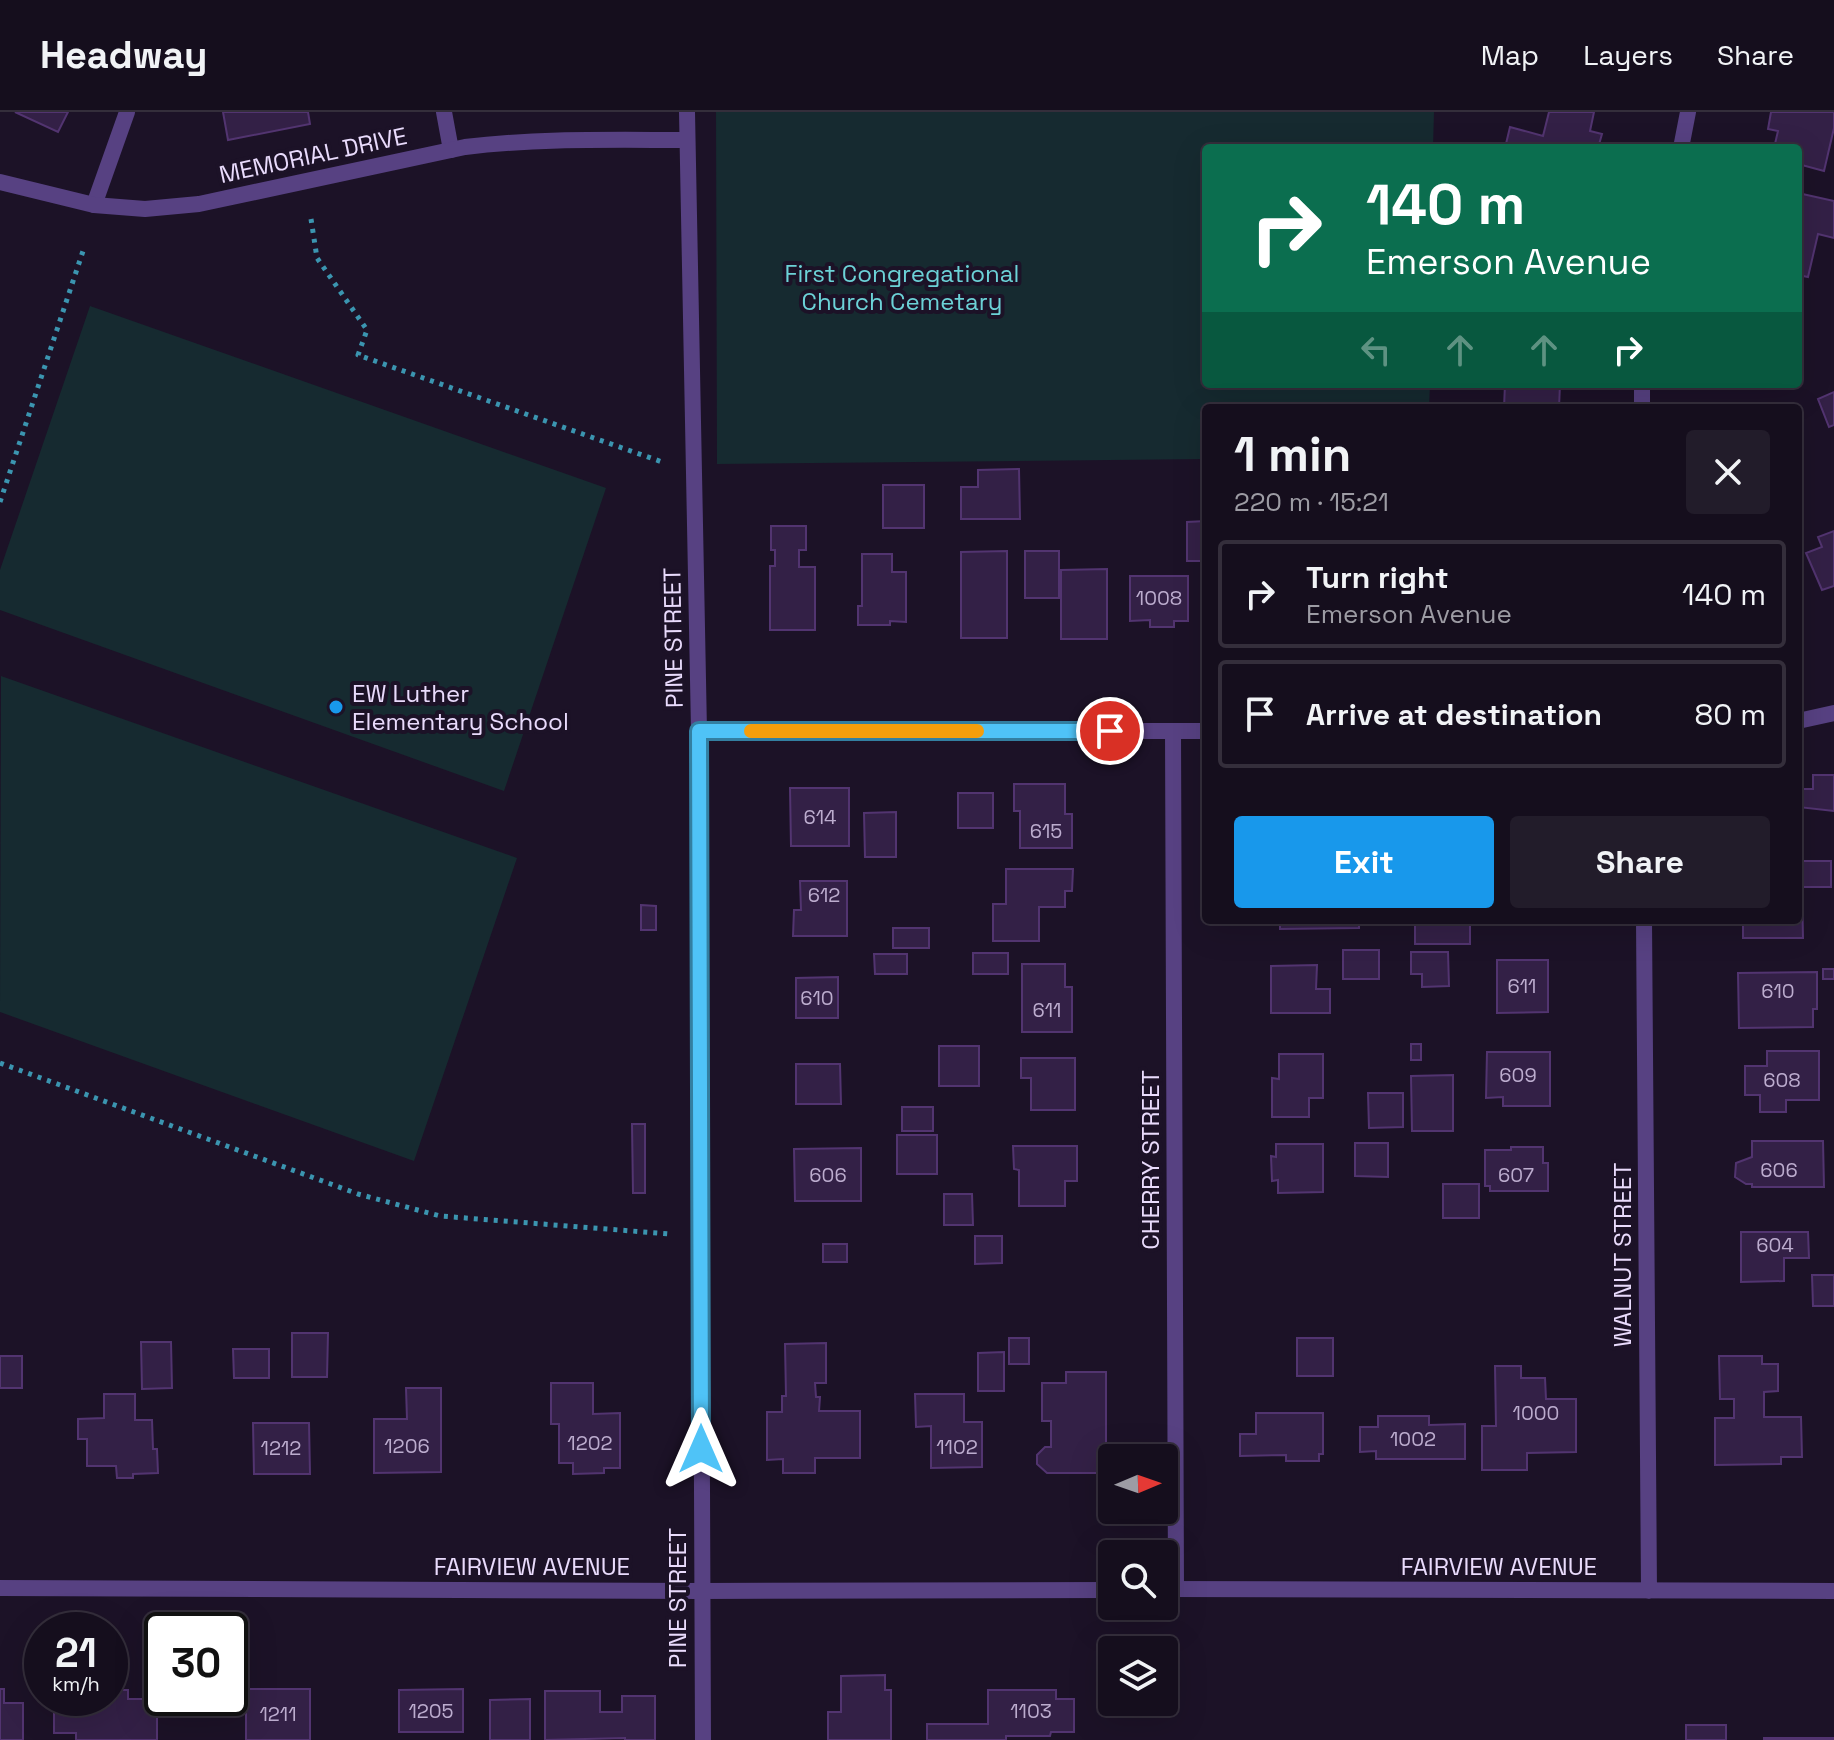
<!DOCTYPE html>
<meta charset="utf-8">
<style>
body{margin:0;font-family:"Space Grotesk",sans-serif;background:#221c2a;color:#f1f3f6;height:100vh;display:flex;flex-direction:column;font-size:30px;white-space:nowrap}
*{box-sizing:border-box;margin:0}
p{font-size:26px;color:#9d9ca4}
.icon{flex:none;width:44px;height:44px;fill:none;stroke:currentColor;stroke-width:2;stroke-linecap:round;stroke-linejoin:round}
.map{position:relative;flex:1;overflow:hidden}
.details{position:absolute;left:1202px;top:292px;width:600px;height:520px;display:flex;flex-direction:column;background:#150e1d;border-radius:8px;box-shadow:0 8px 32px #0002,0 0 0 2px #342e3b}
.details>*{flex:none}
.top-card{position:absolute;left:1202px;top:32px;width:600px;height:244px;border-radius:8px;box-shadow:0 8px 32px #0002,0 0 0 2px #342e3b;background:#0b6e4f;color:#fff;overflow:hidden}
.needle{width:52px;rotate:88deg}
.buttons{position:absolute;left:1098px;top:1332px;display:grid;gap:16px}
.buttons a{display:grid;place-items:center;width:80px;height:80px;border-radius:8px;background:#150e1d;box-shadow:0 8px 32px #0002,0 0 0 2px #342e3b;font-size:40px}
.speed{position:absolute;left:24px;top:1500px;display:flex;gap:16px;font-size:40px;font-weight:700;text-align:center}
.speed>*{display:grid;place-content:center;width:104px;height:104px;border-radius:50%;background:#150e1d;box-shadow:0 8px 32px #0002,0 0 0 2px #342e3b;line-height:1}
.speed small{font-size:20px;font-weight:400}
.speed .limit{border:4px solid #111;border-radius:12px;background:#fff;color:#111}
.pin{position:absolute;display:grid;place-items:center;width:68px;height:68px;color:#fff;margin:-34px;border:4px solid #fff;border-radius:50%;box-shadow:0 2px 8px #0007}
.me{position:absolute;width:88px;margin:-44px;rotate:0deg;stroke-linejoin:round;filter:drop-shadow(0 0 6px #0008)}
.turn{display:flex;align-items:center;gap:28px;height:168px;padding:0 32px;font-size:36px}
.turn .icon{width:104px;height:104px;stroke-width:2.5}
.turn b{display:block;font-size:56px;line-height:68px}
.lanes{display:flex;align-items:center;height:76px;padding:0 32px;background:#0003;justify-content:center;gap:40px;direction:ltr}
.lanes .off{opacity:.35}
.round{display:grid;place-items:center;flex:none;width:84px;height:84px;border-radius:8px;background:#221c2a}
.summary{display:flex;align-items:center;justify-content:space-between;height:136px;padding:0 32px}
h1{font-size:48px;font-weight:700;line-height:60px}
.action{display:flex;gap:16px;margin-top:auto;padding:16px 32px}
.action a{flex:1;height:92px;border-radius:8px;background:#1898eb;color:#fff;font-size:32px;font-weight:700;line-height:92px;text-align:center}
.action a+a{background:#221c2a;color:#f1f3f6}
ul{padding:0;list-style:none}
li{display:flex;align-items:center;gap:24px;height:108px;margin:0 16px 12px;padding:0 16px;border:4px solid #342e3b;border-radius:8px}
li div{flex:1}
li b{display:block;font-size:30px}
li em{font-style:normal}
header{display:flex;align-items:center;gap:48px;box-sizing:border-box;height:112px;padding:0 40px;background:#150e1d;border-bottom:2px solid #342e3b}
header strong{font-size:38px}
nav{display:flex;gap:44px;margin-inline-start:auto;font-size:28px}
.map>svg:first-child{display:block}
.green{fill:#162a30}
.building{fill:#332046;stroke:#523470;stroke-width:2}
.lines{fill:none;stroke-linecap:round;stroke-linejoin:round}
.path{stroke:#3b95b0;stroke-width:5;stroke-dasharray:4 6;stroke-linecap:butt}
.service{stroke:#574182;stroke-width:16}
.minor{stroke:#574182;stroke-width:16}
.route-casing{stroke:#337fa1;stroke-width:20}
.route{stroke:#4fc3f7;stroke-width:14}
.slow{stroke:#f59e0b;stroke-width:14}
.poi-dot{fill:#1898eb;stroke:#1c1227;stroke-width:3}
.labels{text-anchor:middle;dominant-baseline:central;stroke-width:8;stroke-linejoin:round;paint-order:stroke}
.number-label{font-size:20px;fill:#bcacce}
.street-label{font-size:24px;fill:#e9dbfc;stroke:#1c1227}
.park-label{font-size:24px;fill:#6cd2d7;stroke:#1c1227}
.poi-label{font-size:24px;fill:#e9dbfc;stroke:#1c1227;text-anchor:start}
</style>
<header>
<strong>Headway</strong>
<nav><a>Map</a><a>Layers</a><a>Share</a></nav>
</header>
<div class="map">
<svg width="1834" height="1628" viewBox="0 0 1834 1628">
<rect width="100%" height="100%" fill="#1c1227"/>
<path class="green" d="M716 0H1434L1433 36H1206V272H1430L1429 296H1206V347L717 352Z
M90 194 606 376 504 679 0 498V458Z
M1 564 517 746 414 1049 0 900Z"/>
<path class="building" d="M15 0H68L58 20Z
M223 0H308L310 12 228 28Z
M1549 0H1594L1590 19 1602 22 1598 36H1505L1510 15 1543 24Z
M1771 0H1834V16L1824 59 1798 52V36H1774L1778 19 1768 17Z
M1798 81 1834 89V126L1818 122 1808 165 1798 163Z
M1505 272H1560L1559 296H1504Z
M1834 280V313L1829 315 1818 287Z
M1019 357 1020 407H961V375H978V358Z
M883 373H924V416H883Z
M1206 409V449H1187V410Z
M771 414H806V438H799V455H815V518H770V454H775V438H771Z
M1834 419V474L1822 478 1806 441 1822 435 1818 425Z
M1007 439V526H961V440Z
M1025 439H1059V486H1025Z
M862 442H892V460H906V510L890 509V513H858V494H862Z
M1107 457V527H1061V458Z
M1130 464H1188V509H1174V515H1150V508L1130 509Z
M1813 663H1834V699L1799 695 1798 734V677H1813Z
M1014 672H1065V702H1072V736H1020V699H1014Z
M790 676H849V734H791Z
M958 681H993V716H958Z
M896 700V745H865L864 701Z
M1798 749H1831V775H1802L1803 826H1743V808H1798Z
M1006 757H1073L1072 779H1065V795H1039V829H993V792H1006Z
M800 769H847V824H793L794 798H801Z
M641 793 656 794V818H641Z
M1280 808H1359V816L1280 817Z
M1415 808H1470V832H1415Z
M893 816H929V836H893Z
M1343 838H1379V867H1343Z
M1411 840H1448L1449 874 1422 875V862H1411Z
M973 841H1008V862H973Z
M874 842H907V862H875Z
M1497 848H1548V900L1497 901Z
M1022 852H1065V875H1072V920H1022Z
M1317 853 1316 877H1330V901H1271V854Z
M1823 857H1834V867H1823Z
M1817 860V897H1813V915L1739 916 1738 861Z
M838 865V906H796V866Z
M1411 932H1421V948H1411Z
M939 934H979V974H939Z
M1767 939H1819V988H1786V1000H1760V983H1745V954H1767Z
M1487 940H1550V994H1503V985L1486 986Z
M1279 942H1323V986H1309V1005H1272V966L1279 967Z
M1021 946H1075V998H1031V966H1021Z
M796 952H840L841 992H796Z
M1453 963V1019H1412L1411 964Z
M1368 981H1403V1015L1369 1016Z
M902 995H933V1019H902Z
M632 1012H645V1081H633Z
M897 1023H937V1062H897Z
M1752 1029H1823L1824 1075H1752V1072H1746L1735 1065 1736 1051 1752 1045Z
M1355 1031H1388V1065L1355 1064Z
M1276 1032H1323V1080L1278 1081V1068L1272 1069 1271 1044 1276 1045Z
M1013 1034H1077V1069H1065V1094H1019V1058L1014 1057Z
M1511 1035H1543V1051H1548V1079H1490V1074H1485V1038H1511Z
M861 1036V1089H795L794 1037Z
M1443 1072H1479V1106H1443Z
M944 1082H972L973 1113H944Z
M1741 1120H1808L1809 1146H1784V1169L1741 1170Z
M975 1124H1002V1151L975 1152Z
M823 1132H847V1150H823Z
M1812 1163H1834V1194H1813Z
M292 1221H328L327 1265H292Z
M1009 1226H1029V1252H1009Z
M1297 1226H1333V1264H1297Z
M141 1230H171L172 1276 142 1277Z
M826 1231V1271H815L816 1285H820L819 1299H860V1346H815V1361H783V1347L767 1348V1300H782V1284H786L785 1232Z
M233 1237H269V1266H234Z
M1004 1240V1279H978V1241Z
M0 1244H22V1276H0Z
M1719 1244H1762V1252H1778V1279L1764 1280V1305H1801L1802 1345H1781V1352L1715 1353V1306H1734V1287H1720Z
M1495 1254H1521V1266H1545L1546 1287H1576V1340L1527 1341V1358H1482V1314H1496Z
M1066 1260H1106V1361H1047L1037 1352V1343L1045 1335H1051V1309H1042V1271H1066Z
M551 1271H593V1302L620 1301V1356H604V1361L573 1362V1351H559V1312H551Z
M406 1276H441V1360L374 1361V1307H407Z
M104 1282H135V1308H152L153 1337H157L158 1361 133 1362V1366H117L116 1354H87V1327H78V1307L104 1306Z
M915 1282H964V1310H982V1355L931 1356V1314L916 1315Z
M1256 1301H1323V1342H1319V1349H1286V1343L1240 1344V1322H1256Z
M1378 1304H1429V1313L1465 1312V1347H1376V1339L1360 1340V1315H1378Z
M253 1311H309L310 1362H254Z
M885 1563V1578H891V1628H828V1600H841V1564Z
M0 1577H4V1591H23V1628H0Z
M246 1577H310V1628H246Z
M463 1577V1620H399V1578Z
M110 1578H128V1587H157V1628H76V1621H54V1586H110Z
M988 1578H1056V1587H1074V1620H1051L1050 1624H1006V1628H927V1612H988Z
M545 1579H600V1600H622V1584H655V1628H625V1626L545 1628Z
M530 1587V1628H490V1588Z
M1686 1613H1726V1628H1686Z
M1764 1626H1834V1628H1764Z"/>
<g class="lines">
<path class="path" d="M311 107 317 146 367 218 358 243 665 351
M0 390 83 139
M0 951 358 1082 440 1104 670 1122"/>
<path class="service" d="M444 0 451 38
M94 93 127 0"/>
<path class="minor" d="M687 0 699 619 703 1628
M1681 36 1688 0
M0 70 94 93 145 97 199 92 465 35C538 26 613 28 687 28
M1642 296V272
M1798 609 1834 601
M699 619H1206
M1173 619 1176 1477
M1644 808 1649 1479
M0 1476 701 1479 1112 1478
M1164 1477 1834 1479"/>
</g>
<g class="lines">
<g class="route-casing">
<path id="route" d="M701 1337 699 619H1110"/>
</g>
<use href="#route" class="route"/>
<path class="slow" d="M751 619H977"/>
</g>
<circle class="poi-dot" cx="336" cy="595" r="8"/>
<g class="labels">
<g class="number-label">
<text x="1159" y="486">1008</text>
<text x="820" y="705">614</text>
<text x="1046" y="719">615</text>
<text x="824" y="783">612</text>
<text x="1522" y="874">611</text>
<text x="1778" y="879">610</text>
<text x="817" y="886">610</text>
<text x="1047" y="898">611</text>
<text x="1518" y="963">609</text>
<text x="1782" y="968">608</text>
<text x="1779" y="1058">606</text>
<text x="828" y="1063">606</text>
<text x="1516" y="1063">607</text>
<text x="1775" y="1133">604</text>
<text x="1536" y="1301">1000</text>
<text x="1413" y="1327">1002</text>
<text x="590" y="1331">1202</text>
<text x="407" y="1334">1206</text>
<text x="957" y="1335">1102</text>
<text x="281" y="1336">1212</text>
<text x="431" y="1599">1205</text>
<text x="1031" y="1599">1103</text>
<text x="278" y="1602">1211</text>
</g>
<g class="street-label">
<text transform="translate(313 43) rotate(-12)">MEMORIAL DRIVE</text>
<text transform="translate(673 526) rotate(-91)">PINE STREET</text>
<text transform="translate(1150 1048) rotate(-90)">CHERRY STREET</text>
<text transform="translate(1622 1143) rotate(-90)">WALNUT STREET</text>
<text x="532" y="1454">FAIRVIEW AVENUE</text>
<text x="1499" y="1454">FAIRVIEW AVENUE</text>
<text transform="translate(677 1486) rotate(-90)">PINE STREET</text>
</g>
<g class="park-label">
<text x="902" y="161">First Congregational<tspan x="902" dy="28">Church Cemetary</tspan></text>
</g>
<g class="poi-label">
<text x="352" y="581">EW Luther<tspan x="352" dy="28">Elementary School</tspan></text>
</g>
</g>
</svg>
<div class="buttons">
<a><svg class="needle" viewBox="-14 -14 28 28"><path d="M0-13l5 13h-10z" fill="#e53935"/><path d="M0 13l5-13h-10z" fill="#9d9ca4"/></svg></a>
<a><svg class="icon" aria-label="search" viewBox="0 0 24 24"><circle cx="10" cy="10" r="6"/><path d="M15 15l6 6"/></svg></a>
<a><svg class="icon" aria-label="layers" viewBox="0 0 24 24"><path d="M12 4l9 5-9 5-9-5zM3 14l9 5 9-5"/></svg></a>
</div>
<div class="speed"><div>21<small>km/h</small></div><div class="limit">30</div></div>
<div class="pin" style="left:1110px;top:619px;background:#d93025"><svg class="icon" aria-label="arrive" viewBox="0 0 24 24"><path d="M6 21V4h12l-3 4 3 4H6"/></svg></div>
<svg class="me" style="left:701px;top:1337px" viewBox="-20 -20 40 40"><path d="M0-17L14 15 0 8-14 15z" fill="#4fc3f7" stroke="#fff" stroke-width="4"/></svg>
<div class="top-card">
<div class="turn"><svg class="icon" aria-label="right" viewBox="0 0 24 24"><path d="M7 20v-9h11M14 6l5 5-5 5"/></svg><div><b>140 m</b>Emerson Avenue</div></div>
<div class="lanes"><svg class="icon off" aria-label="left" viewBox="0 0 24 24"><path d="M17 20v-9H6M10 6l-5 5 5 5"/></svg><svg class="icon off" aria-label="ahead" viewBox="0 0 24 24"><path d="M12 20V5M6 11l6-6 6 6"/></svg><svg class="icon off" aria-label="ahead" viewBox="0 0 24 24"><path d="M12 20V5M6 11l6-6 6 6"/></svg><svg class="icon" aria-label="right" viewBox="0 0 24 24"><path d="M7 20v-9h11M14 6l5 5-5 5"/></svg></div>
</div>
<section class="details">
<div class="summary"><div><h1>1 min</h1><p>220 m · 15:21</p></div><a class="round"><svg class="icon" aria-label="close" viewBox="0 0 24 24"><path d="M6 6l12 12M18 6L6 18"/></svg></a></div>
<ul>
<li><svg class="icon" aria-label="right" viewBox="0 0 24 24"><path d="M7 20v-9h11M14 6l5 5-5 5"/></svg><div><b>Turn right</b><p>Emerson Avenue</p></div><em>140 m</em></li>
<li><svg class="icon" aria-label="arrive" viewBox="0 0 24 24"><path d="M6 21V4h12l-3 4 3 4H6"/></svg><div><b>Arrive at destination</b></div><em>80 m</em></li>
</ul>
<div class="action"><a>Exit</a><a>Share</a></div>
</section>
</div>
